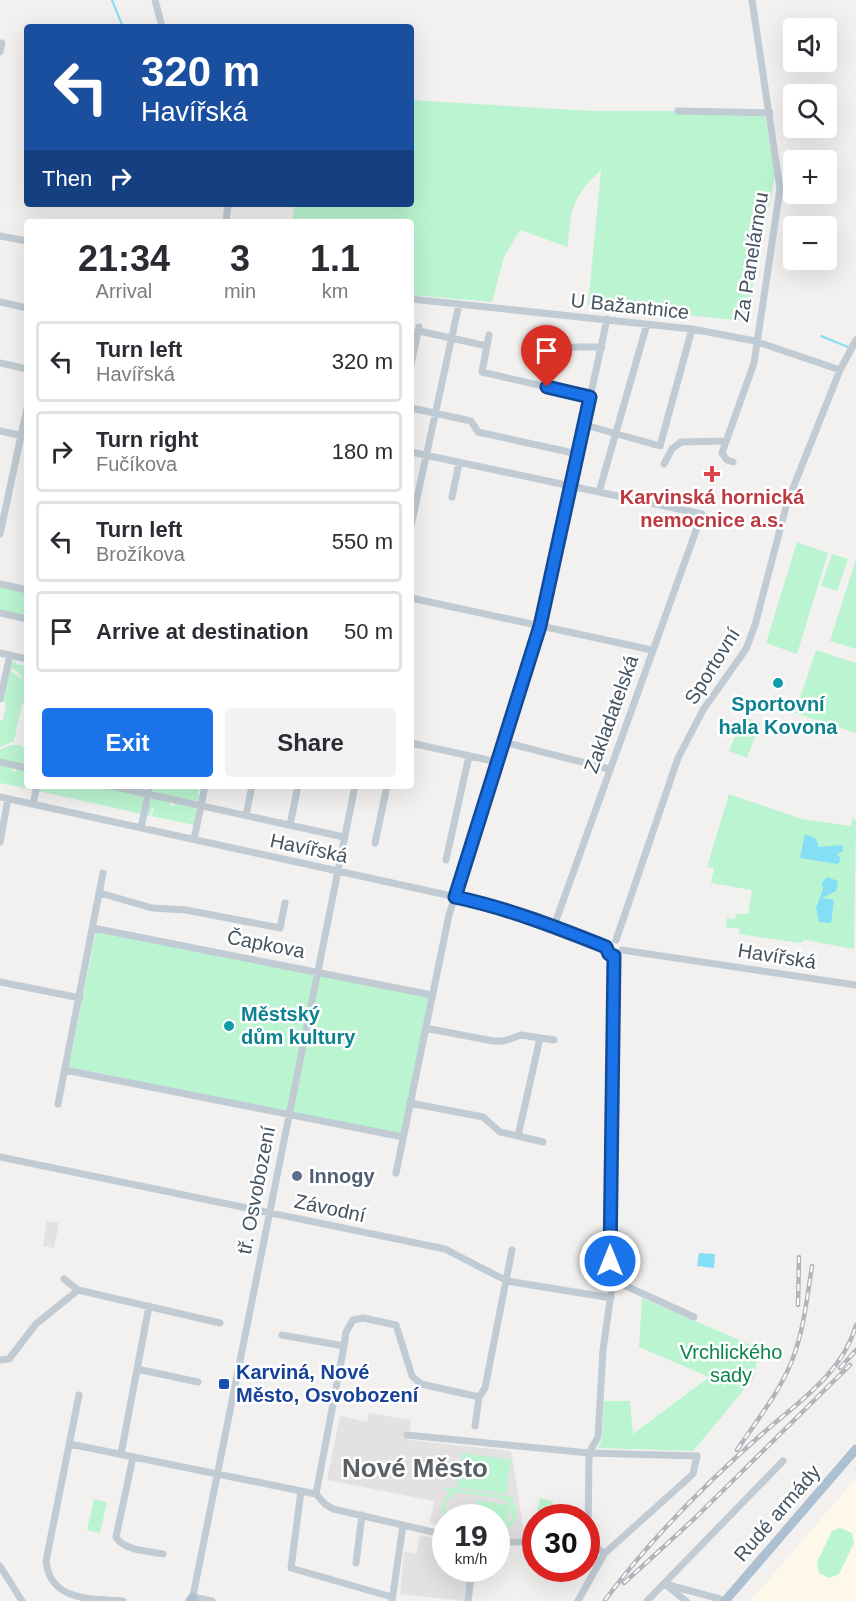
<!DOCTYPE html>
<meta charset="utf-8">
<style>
body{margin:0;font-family:Helvetica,sans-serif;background:#f2f2f3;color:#2b2b33;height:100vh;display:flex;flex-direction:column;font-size:22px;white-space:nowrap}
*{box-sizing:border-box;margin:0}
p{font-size:20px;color:#7c7c81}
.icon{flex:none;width:33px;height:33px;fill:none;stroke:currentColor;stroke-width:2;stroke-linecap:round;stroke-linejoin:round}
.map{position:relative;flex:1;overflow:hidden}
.panel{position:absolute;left:24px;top:219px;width:390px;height:570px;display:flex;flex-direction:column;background:#fff;border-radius:6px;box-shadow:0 6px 24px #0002}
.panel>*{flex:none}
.banner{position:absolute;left:24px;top:24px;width:390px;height:183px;border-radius:6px;box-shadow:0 6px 24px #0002;background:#1a4fa0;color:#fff;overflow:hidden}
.controls{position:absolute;left:783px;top:18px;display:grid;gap:12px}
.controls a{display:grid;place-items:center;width:54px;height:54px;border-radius:6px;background:#fff;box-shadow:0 6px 24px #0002;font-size:30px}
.speed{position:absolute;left:432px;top:1504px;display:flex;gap:12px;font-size:30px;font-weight:700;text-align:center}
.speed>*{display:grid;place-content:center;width:78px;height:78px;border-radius:50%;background:#fff;box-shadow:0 6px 24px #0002;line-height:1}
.speed small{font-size:15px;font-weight:400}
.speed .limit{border:9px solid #d22;background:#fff;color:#111}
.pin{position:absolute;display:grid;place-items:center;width:51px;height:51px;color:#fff;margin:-62px -26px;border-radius:50% 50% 50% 0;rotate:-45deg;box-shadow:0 0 6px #0007}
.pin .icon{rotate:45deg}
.me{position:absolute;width:66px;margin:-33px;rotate:0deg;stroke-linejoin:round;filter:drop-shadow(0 0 4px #0008)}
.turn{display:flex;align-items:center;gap:21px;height:126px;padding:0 18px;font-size:27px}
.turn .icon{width:78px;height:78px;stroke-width:2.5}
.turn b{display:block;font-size:42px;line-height:51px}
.then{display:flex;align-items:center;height:57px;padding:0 18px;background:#0003;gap:12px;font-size:22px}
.eta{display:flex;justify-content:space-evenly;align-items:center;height:102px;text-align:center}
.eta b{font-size:36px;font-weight:600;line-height:42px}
.primary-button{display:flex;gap:12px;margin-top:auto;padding:12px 18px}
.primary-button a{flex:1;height:69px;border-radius:6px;background:#1a73e8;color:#fff;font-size:24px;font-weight:600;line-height:69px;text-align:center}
.primary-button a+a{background:#f2f2f3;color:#2b2b33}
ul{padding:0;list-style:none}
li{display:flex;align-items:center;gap:18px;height:81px;margin:0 12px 9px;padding:0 6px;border:3px solid #e1e1e2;border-radius:6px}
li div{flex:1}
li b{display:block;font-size:22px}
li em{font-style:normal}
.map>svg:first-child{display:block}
.commercial{fill:#fef8e9}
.education{fill:#e4e1e2}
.green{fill:#bbf4d1}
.water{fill:#84def5}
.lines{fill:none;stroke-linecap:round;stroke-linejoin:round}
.stream{stroke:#84def5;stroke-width:2}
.minor{stroke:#c0cbd3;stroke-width:7}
.major{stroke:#adc0d2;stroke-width:9}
.rail-casing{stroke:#b2b5bb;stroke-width:4.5}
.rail{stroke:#fff;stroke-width:2;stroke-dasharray:7;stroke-linecap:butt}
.route-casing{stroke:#114b97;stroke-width:15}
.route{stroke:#1a73e8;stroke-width:10}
.health-dot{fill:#e0444e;stroke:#fff;stroke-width:2}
.culture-dot{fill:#0f9aa8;stroke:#fff;stroke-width:2}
.service-dot{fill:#5c6f8a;stroke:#fff;stroke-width:2}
.transit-dot{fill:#1a4fb4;stroke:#fff;stroke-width:2}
.labels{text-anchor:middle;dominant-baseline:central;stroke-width:5;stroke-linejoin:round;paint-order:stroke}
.street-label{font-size:20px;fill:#465460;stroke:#fff}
.health-label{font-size:20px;font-weight:bold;fill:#be3a42;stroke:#fff}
.culture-label{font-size:20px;font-weight:bold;fill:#0d838f;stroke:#fff}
.service-label{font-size:20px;font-weight:bold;fill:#4e5e75;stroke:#fff;text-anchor:start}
.park-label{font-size:20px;fill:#0d8548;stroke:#fff}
.transit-label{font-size:20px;font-weight:bold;fill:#164399;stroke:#fff;text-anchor:start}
.district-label{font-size:26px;font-weight:bold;fill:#5c6166;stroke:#fff}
</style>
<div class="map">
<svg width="856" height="1601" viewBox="0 0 856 1601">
<rect width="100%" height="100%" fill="#f3f0f0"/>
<path class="commercial" d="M856 1478V1601H750L835 1503Z"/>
<path class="education" d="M47 1221 59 1223 54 1248 43 1246Z
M369 1413 411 1420 409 1440 511 1451 525 1538 497 1537 496 1518H446L445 1526 430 1523 434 1501 327 1480 340 1416 367 1422Z
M420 1535 445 1541 446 1569H469L466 1601 400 1594 404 1551 416 1554Z"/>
<path class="green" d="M411 100 592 111H764L775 175 750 300 748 296 745 321 588 305 601 170C573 196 570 210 568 247L520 230 504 257 492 302 411 295V222H292L295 204H411Z
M797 542 828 553 797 654 766 643Z
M832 554 848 559 837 591 821 586Z
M856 559V649L830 641Z
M0 585 27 591V617L0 611Z
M816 650 856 663V733L795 713Z
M15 660 16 664 27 666V704L22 703 14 741 0 747V720H3L6 703 2 700 10 670 24 681 18 672 9 667Z
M743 716 760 723 747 758 729 751Z
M12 745H20L27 751V766L0 760V749Z
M0 763 13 766 12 771 16 772 17 767 27 769V786H35L34 790 0 783Z
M39 786H104L141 794 145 800 142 814 38 791Z
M153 786H199L198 794 200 796 197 801 154 793Z
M729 794 802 819 851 826 852 819 856 820 854 949 805 940 800 943 739 934 740 929 726 927 727 918 735 919 736 914H748L752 890 711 883 714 868 707 867Z
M152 798 171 800 170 805 174 806 175 801 196 807 194 825 151 816 154 810 152 807 150 816 146 815Z
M96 931 429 997 401 1134 69 1067Z
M642 1298 760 1349 753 1379 693 1451 598 1448 602 1439 604 1401H630L633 1434 709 1377 639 1347Z
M462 1453 511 1460 506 1494 457 1487Z
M445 1487 514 1497 512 1501C522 1515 514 1531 497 1531V1527L505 1526 512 1519 510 1504 503 1499 458 1492 446 1500 445 1509 450 1518 445 1519 441 1504 450 1491 444 1490Z
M540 1498 553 1501 550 1518H536Z
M94 1499 107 1502 100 1533 87 1530Z
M476 1500 510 1505 507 1523 497 1522 496 1518H474Z
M840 1528 852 1533 854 1543 839 1574 829 1578 819 1573 817 1562 832 1531Z"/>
<path class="water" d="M805 834 816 839 819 847 843 845V851L837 854 841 859 838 864 800 858Z
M827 877 838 881 836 891 822 898 834 900 831 923 819 922 816 908 823 889 822 883Z
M699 1253 715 1254 714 1268 697 1266Z"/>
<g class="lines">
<path class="stream" d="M112 0 123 27
M821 336 848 347"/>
<path class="minor" d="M155 0 162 27
M0 52 2 43
M678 111 770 113
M226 222 228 204
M0 236 27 241
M411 299 692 329 755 341 840 370
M0 302 27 308
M419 331 487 346
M489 335 482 372 590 397
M573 347H602
M0 363 27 369
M411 364 419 327
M411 408 471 421 478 432 578 454
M585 425 660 446 692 329
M0 431 27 437
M411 452 702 514 554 926
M733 462 727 460 722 453 754 363 780 189 752 0
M664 464 672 449 681 442 725 441
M599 492 647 324
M452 497 459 463
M411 526 459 304
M0 534 27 408
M0 584 27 590
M411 598 652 650
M0 613 27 619
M0 653 27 659
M0 699 10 655
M504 742 609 769
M411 743 497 762
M0 762 27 768
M111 786 344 837
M0 797 479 902 533 918 606 947
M33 804 37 786
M246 815 252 786
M290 825 298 786
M141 828 150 786
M194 839 205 786
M0 842 8 799
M375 843 387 786
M446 860 469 756
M100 893 152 908 186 910 280 928 285 903
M93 928 432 995
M616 940 678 758 703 710 746 649 755 625 787 503 840 370 856 340
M622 950 856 985
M0 982 80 998
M425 1028 493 1041H504L521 1035 554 1040
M65 1070 403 1137
M410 1103 483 1117 500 1132 518 1136 540 1038
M58 1104 103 873
M518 1136 543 1142
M0 1157 445 1249 507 1281 611 1298
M396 1173 449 915 541 626 607 319
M613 1280 694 1317
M78 1290 220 1323
M282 1335 344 1346 346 1332 353 1320 363 1318 396 1325 412 1376 421 1384 479 1397
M0 1360 9 1359 36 1324 78 1290 64 1279
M137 1369 198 1382
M79 1395 46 1561C50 1601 90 1599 123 1601
M475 1426 479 1397 485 1388 512 1250
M407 1435 589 1453 697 1456 693 1474 604 1554 578 1601
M70 1444 316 1494 325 1504 333 1509 446 1535
M121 1454 149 1306
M133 1457 116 1537C124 1551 149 1551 163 1554
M301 1491 291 1568 392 1597
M316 1494 344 1346
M586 1537 604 1554
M588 1537 589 1453 598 1437 603 1350 613 1280 610 1261 614 956
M496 1542H536
M356 1563 362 1515
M0 1566 22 1601
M193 1597 212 1601
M192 1601 355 786
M392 1601 403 1525
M468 1601 472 1569
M647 1601 783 1461
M686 1601 665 1584 727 1601"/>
<path class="major" d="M190 1601 193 1597
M725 1601 856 1449"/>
<g class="rail-casing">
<path id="rail" d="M798 1305 799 1257
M840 1368 856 1350
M737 1450C757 1420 780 1392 793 1358 804 1329 807 1297 812 1266
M624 1583 693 1520 850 1365
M605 1600C650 1540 705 1484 762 1434 797 1403 843 1373 856 1325"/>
</g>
<use href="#rail" class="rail"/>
</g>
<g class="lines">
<g class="route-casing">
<path id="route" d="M547 387 590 397 540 626 455 897C507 908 556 927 606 947L609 954 614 956 610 1261"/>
</g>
<use href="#route" class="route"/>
</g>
<path class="health-dot" d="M709 465h6v6h6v6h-6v6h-6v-6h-6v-6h6z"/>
<g class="culture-dot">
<circle cx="778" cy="683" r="6"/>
<circle cx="229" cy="1026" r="6"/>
</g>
<circle class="service-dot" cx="297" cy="1176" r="6"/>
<rect class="transit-dot" x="218" y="1378" width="12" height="12" rx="3"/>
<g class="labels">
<g class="street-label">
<text transform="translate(751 257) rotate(-81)">Za Panelárnou</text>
<text transform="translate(630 306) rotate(6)">U Bažantnice</text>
<text transform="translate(712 666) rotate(-58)">Sportovní</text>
<text transform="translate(611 714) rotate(-70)">Zakladatelská</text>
<text transform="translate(309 848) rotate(12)">Havířská</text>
<text transform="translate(266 944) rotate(11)">Čapkova</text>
<text transform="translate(777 956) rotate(9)">Havířská</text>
<text transform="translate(256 1190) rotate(-79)">tř. Osvobození</text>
<text transform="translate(330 1208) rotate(12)">Závodní</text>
<text transform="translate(777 1513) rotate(-49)">Rudé armády</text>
</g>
<g class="health-label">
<text x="712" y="497">Karvinská hornická<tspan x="712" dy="23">nemocnice a.s.</tspan></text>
</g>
<g class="culture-label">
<text x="778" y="704">Sportovní<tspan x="778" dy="23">hala Kovona</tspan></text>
<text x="241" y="1014" text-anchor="start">Městský<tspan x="241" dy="23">dům kultury</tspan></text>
</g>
<g class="service-label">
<text x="309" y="1176">Innogy</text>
</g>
<g class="park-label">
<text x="731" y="1352">Vrchlického<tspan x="731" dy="23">sady</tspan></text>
</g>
<g class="transit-label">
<text x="236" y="1372">Karviná, Nové<tspan x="236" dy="23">Město, Osvobození</tspan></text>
</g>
<g class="district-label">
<text x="415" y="1468">Nové Město</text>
</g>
</g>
</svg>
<div class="controls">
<a><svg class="icon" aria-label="sound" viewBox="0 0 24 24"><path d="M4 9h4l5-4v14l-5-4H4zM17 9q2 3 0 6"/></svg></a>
<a><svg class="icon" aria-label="search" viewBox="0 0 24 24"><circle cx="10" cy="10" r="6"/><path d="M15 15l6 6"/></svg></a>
<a>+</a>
<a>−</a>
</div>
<div class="speed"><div>19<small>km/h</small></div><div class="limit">30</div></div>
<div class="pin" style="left:547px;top:387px;background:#d93025"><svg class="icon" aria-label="arrive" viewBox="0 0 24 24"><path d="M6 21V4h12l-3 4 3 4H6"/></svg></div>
<svg class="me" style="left:610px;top:1261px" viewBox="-20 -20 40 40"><circle r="17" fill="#1a73e8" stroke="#fff" stroke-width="3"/><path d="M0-11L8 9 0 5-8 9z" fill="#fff"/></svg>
<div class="banner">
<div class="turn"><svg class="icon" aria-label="left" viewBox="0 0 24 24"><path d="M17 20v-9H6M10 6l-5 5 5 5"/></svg><div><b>320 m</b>Havířská</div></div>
<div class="then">Then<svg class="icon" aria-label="right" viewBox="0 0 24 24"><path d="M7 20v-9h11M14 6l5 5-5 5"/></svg></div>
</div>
<section class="panel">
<div class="eta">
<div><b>21:34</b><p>Arrival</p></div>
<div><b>3</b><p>min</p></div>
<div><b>1.1</b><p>km</p></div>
</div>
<ul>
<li><svg class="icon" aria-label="left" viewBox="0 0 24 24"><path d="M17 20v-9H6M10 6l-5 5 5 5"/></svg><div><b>Turn left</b><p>Havířská</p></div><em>320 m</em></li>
<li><svg class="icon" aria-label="right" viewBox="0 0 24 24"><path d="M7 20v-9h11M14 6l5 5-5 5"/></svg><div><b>Turn right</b><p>Fučíkova</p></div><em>180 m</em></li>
<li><svg class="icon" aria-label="left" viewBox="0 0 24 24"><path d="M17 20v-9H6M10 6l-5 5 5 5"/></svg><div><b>Turn left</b><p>Brožíkova</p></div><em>550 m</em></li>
<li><svg class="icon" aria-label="arrive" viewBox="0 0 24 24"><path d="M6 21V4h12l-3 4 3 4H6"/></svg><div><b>Arrive at destination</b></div><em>50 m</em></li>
</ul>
<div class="primary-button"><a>Exit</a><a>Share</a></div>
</section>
</div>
